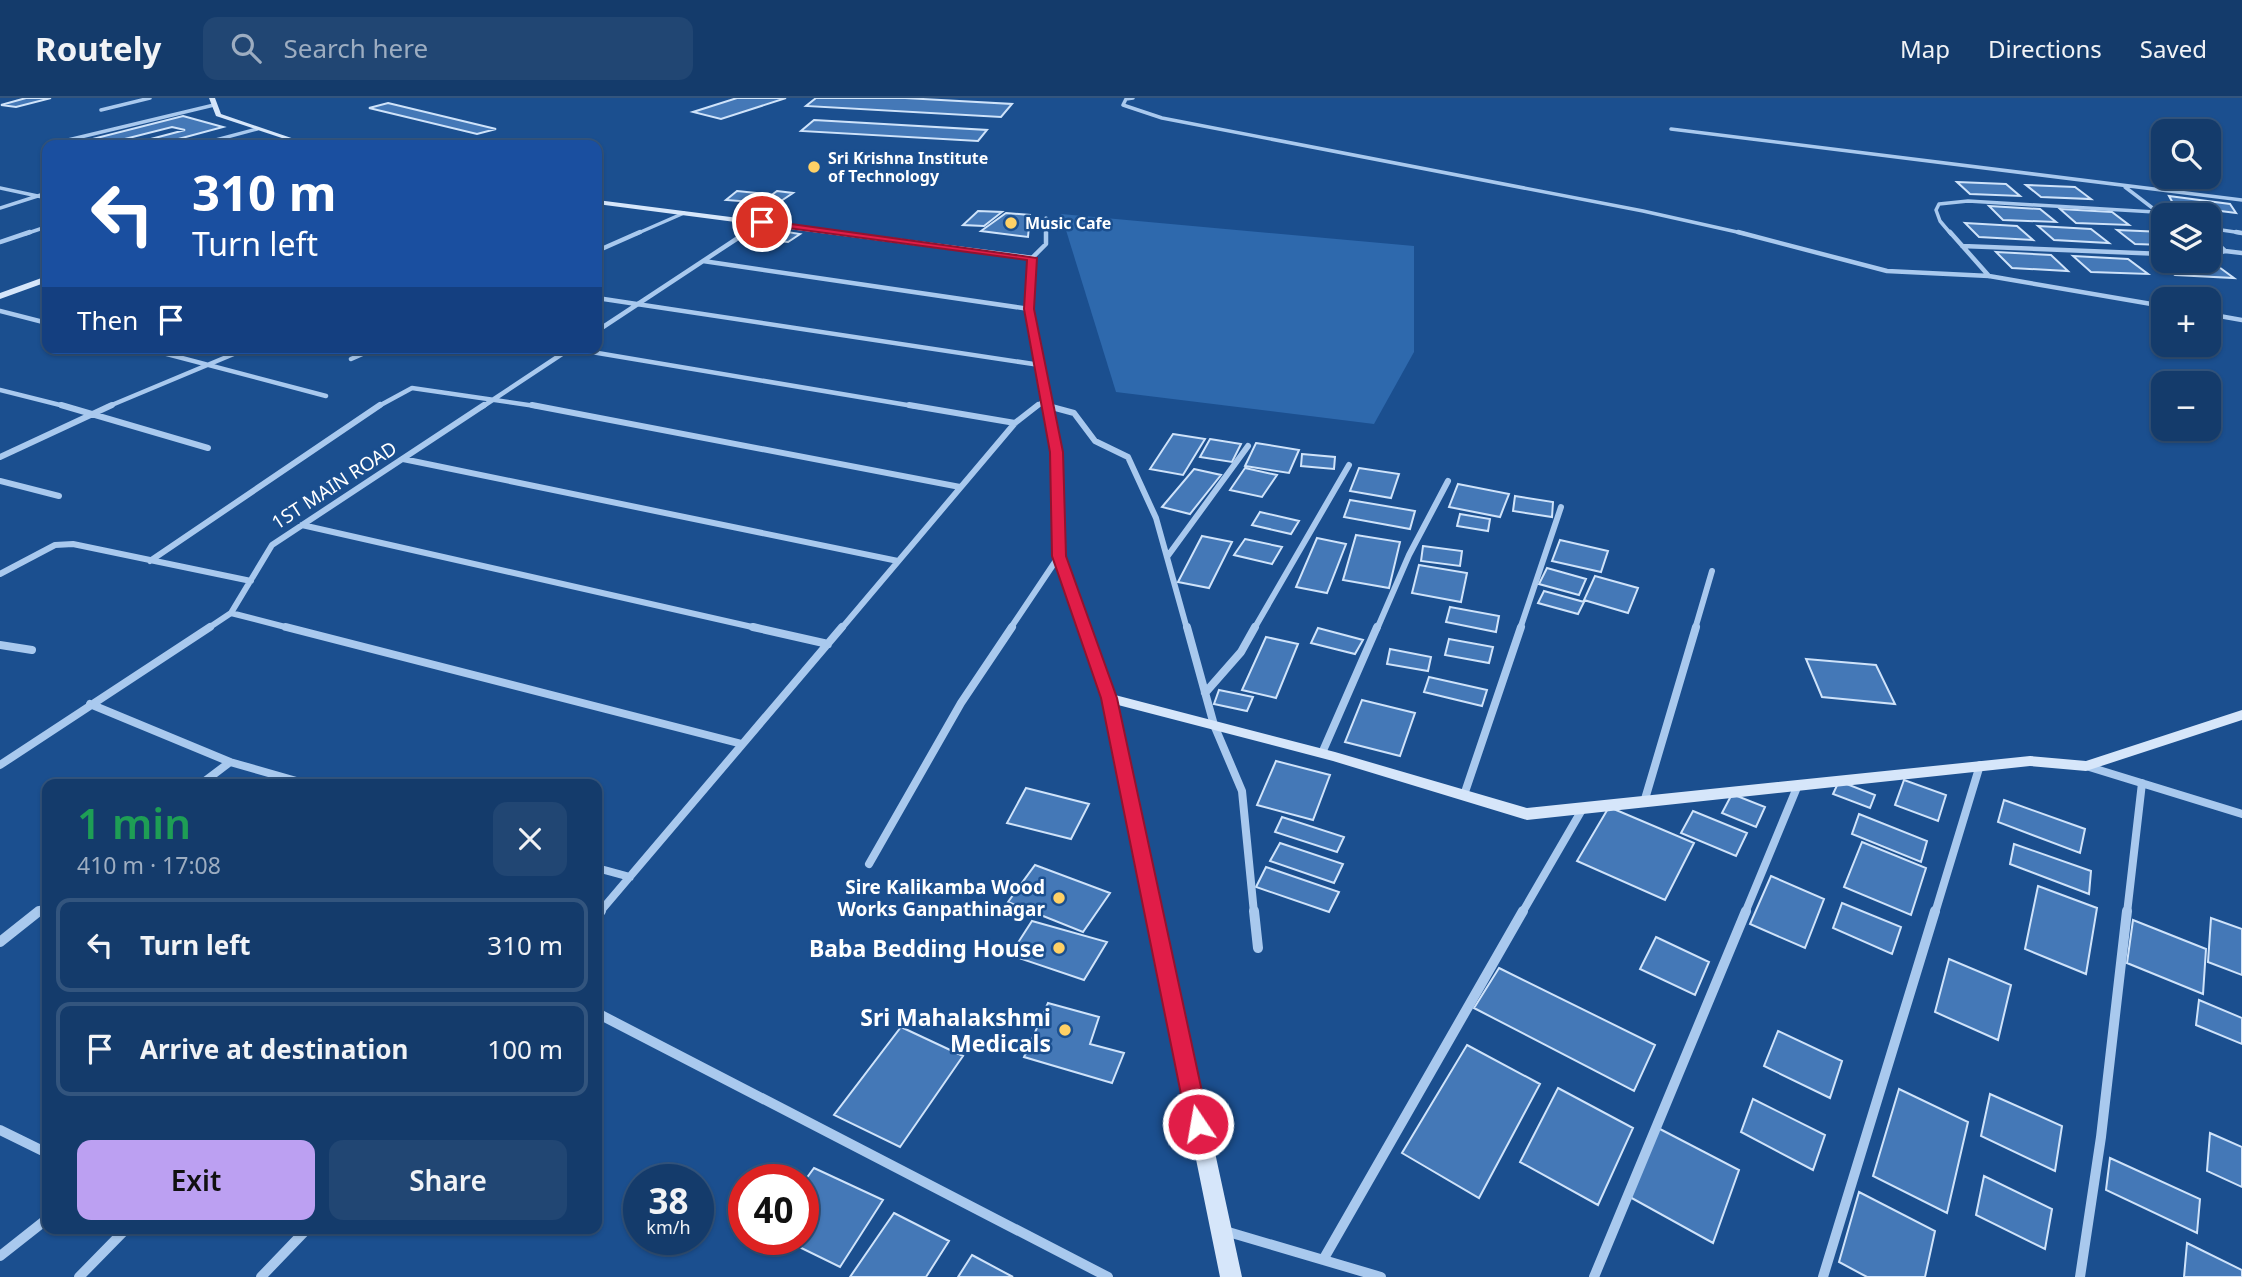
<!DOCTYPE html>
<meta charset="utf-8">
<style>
body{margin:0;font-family:"Noto Sans",sans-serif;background:#214673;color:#f1f3f6;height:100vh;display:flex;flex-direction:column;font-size:26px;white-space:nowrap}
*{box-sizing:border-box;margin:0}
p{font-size:23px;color:#9dadc1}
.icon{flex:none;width:38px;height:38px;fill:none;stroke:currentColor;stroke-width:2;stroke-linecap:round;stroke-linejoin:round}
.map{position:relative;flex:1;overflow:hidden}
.sheet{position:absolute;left:42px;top:681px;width:560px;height:455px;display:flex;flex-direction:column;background:#143b6b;border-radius:14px;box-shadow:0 2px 5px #0004,0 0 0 2px #33557e}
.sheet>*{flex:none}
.hud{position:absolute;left:42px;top:42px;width:560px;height:214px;border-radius:14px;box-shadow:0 2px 5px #0004,0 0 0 2px #33557e;background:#1a4fa0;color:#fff;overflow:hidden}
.buttons{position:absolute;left:2151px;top:21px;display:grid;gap:14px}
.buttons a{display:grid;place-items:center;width:70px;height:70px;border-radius:14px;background:#143b6b;box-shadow:0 2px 5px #0004,0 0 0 2px #33557e;font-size:35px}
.speed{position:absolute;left:623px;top:1066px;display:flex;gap:14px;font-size:35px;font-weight:700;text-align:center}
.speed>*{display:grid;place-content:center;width:91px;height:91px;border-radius:50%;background:#143b6b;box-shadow:0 2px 5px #0004,0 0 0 2px #33557e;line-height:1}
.speed small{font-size:18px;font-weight:400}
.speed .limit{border:10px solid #d22;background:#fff;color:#111}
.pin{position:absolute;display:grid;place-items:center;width:60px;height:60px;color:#fff;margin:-30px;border:4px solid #fff;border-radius:50%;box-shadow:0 2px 7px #0007}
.me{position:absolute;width:77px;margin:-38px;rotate:348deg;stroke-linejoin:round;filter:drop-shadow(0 0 5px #0008)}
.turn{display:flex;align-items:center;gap:24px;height:147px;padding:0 35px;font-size:32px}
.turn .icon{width:91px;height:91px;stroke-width:2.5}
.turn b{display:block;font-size:49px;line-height:60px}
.then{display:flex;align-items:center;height:66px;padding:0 35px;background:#0003;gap:14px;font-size:26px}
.round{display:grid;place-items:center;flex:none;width:74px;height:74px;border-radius:14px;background:#214673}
.head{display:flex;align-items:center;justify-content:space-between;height:119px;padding:0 35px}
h1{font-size:42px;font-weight:600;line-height:52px;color:#1e9e55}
.primary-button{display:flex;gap:14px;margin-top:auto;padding:14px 35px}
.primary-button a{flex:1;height:80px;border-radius:14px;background:#bca0f2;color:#111;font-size:28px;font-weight:600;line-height:80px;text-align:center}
.primary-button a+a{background:#214673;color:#f1f3f6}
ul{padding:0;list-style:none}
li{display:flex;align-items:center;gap:21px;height:94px;margin:0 14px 10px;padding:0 21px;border:4px solid #33557e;border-radius:14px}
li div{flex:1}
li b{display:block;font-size:26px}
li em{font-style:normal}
header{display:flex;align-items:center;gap:42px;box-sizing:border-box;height:98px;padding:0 35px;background:#143b6b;border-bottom:2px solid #33557e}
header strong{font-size:33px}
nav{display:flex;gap:38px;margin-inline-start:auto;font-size:24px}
.search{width:490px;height:63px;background:#214673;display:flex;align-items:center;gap:18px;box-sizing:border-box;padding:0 24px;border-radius:14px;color:#9dadc1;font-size:26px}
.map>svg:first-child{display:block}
.green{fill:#2e69ad}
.building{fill:#4478b7;stroke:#cfe3fa;stroke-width:2}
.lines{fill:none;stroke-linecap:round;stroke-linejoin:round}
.street-far4{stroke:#a9c9ee;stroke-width:3.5}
.street-far3{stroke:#a9c9ee;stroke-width:4.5}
.street-far2{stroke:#a9c9ee;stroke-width:6}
.street-far1{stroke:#a9c9ee;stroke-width:8}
.street{stroke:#a9c9ee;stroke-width:10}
.secondary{fill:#d6e6fa;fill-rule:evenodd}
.route{fill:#e11d48;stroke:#92132f;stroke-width:2}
.poi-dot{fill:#ffd166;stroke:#1b4f8f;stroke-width:2.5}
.labels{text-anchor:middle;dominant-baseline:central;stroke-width:5;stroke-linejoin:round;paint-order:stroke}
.far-poi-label{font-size:16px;font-weight:bold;fill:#fff;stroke:#1b4f8f;text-anchor:start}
.street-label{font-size:19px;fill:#fff;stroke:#1b4f8f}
.poi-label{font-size:19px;font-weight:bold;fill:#fff;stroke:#1b4f8f;text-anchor:end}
.near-poi-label{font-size:23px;font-weight:bold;fill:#fff;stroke:#1b4f8f;text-anchor:end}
</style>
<header>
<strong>Routely</strong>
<div class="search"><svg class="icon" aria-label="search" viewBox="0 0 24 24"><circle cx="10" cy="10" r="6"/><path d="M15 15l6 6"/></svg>Search here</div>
<nav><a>Map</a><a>Directions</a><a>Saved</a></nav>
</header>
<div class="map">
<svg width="2242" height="1179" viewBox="0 0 2242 1179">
<rect width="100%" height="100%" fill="#1b4f8f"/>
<path class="green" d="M1061 116 1414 148V254L1374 326 1116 294Z"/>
<path class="building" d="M26 0H51L16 9 1 7Z
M737 0H786L721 21 693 14Z
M816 0H905L1012 6 1001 19 806 8Z
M388 5 496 31 477 36 369 10Z
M183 18 223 29 156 47H128L185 32 172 29 101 47H69Z
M814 22 987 32 978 43 801 33Z
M260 41 274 45 238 47Z
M1957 84 2006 86 2020 98 1970 96Z
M2026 87 2075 89 2091 101 2041 99Z
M737 93 767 96 753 104 726 102Z
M777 93 793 95 781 103 765 102Z
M2169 98 2230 106 2236 115 2174 107Z
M1989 108 2040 111 2056 124 2003 122Z
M2060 111 2112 114 2129 127 2076 125Z
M978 113 1002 114 984 128 963 127Z
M1006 115 1030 117 1028 139 981 133Z
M1965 125 2017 128 2033 142 1979 139Z
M2038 128 2091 131 2109 145 2054 142Z
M762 130 800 136 788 144 748 140Z
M2117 132 2163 134V147L2135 146Z
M1996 154 2051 157 2068 173 2012 170Z
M2073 158 2128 161 2148 176 2091 174Z
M2155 162 2212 164 2234 180 2175 177Z
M1173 336 1205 341 1183 377 1150 371Z
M1210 341 1241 346 1232 364 1200 359Z
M1256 345 1299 352 1289 375 1245 368Z
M1302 356 1335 359 1334 371 1301 368Z
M1245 370 1277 377 1262 399 1230 392Z
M1359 370 1399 376 1391 400 1350 393Z
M1194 371 1221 377 1190 416 1162 409Z
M1458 386 1509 396 1500 419 1449 409Z
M1515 398 1553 404 1552 419 1513 413Z
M1350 402 1415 413 1410 431 1344 419Z
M1260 414 1299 423 1291 436 1252 427Z
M1460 416 1490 421 1488 433 1457 428Z
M1356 437 1400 444 1389 490 1343 482Z
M1202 438 1232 444 1209 490 1178 484Z
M1317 440 1346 446 1327 495 1296 489Z
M1245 441 1282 449 1272 466 1234 457Z
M1560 442 1608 453 1601 474 1552 463Z
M1423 448 1462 453 1460 468 1421 463Z
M1419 467 1467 475 1461 504 1412 495Z
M1547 470 1586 481 1579 497 1539 486Z
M1595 478 1638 490 1628 515 1584 502Z
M1544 493 1584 504 1578 516 1538 505Z
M1450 509 1499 518 1496 534 1446 524Z
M1318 530 1363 542 1355 556 1311 545Z
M1266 539 1298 546 1276 600 1242 592Z
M1449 541 1493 549 1489 565 1445 557Z
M1390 551 1431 559 1428 573 1387 566Z
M1806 561 1876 567 1895 606 1822 599Z
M1429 579 1487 592 1482 608 1424 594Z
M1219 592 1253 599 1247 613 1214 606Z
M1362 602 1415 615 1400 658 1345 644Z
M1276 663 1330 677 1313 722 1257 707Z
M1904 682 1946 697 1938 723 1895 707Z
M1839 683 1875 697 1870 710 1833 696Z
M1026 690 1089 706 1071 741 1007 725Z
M1732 696 1765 709 1756 729 1722 715Z
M2004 702 2085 731 2080 755 1998 724Z
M1609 709 1694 745 1665 802 1577 763Z
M1693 713 1747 735 1736 758 1681 735Z
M1859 716 1927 743 1921 764 1852 736Z
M1282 719 1344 739 1337 754 1275 734Z
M1862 744 1926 770 1911 817 1844 789Z
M1280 745 1343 766 1334 785 1270 763Z
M2014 746 2091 773 2089 796 2010 766Z
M1035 767 1110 795 1083 834 1008 804Z
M1035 767 1110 795 1083 834 1008 804Z
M1266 769 1339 794 1329 814 1256 789Z
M1771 778 1824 801 1805 850 1750 826Z
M2038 788 2097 810 2086 876 2025 851Z
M1842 805 1901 829 1892 856 1833 830Z
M2211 820 2242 831V877L2208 864Z
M2133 822 2206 851 2203 896 2127 865Z
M1032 823 1107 844 1084 882 1010 857Z
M1656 839 1709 864 1695 897 1640 871Z
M1949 861 2011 887 1998 942 1935 914Z
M1499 870 1655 947 1634 993 1474 910Z
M2199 902 2242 920V946L2196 927Z
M1048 905 1099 919 1090 946 1124 955 1112 985 1024 959Z
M901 929 963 958 900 1049 834 1017Z
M1778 933 1842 963 1830 1000 1764 968Z
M1467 947 1540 986 1479 1100 1402 1055Z
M1558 990 1633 1030 1598 1107 1520 1064Z
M1899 991 1968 1024 1947 1115 1873 1078Z
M1990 996 2062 1028 2055 1073 1981 1038Z
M1753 1001 1825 1037 1813 1072 1741 1034Z
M1658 1030 1739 1072 1713 1145 1628 1098Z
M2210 1035 2242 1049V1089L2207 1073Z
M2110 1060 2200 1101 2197 1135 2106 1092Z
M814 1070 883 1102 840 1169 783 1141H803V1085Z
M1984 1078 2052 1111 2045 1151 1976 1117Z
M1859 1094 1935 1133 1925 1179H1867L1839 1164Z
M894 1115 949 1143 926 1179H850Z
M2187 1145 2242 1172V1179H2184Z
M972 1157 1013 1179H958Z"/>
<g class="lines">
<path class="street-far4" d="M1133 0 1126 1 1123 7 1162 20 1643 113 1746 136
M101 12 150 0
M1671 31 2242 102
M68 42 214 7
M197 47 257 31
M278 47 295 43
M2125 89 2163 118
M0 90 47 100
M0 110 47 95
M1046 120V136
M2208 130 2242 135
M25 136 46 129
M636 136 684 115
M744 136 762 124
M1951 136 1940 123 1936 112 1939 106 1968 103 2155 114"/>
<path class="street-far3" d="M1738 134 1887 173 1989 178 2163 208
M1950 134 1989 178
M2236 134 2242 135
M2208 137 2225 153
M0 144 30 134
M1962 148 2163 156
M597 153 640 134
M2208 158 2225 153 2242 155
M1032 160 1046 146V134
M703 163 1029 211
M597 200 1040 267
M0 213 47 225
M2208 216 2242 222
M597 233 747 134
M144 250 326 298
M568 250 919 309
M351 261 376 250
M0 292 68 309
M1048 308 1051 309
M107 309 248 250
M377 309 412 290 542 309
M482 309 571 250
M1036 309 1046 301"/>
<path class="street-far2" d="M61 307 208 350
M532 307 960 389
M909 307 1015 325
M1048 308 1074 315 1095 343 1128 359 1156 420 1187 531
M0 359 112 307
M403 361 898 463
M0 383 59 398
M302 427 761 531
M1167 459 1248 348
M150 463 380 307
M0 476 55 447 73 446 251 483
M231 515 293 531
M207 531 231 515 272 447 484 307
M841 531 1015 325 1038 307
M1010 531 1059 458
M1254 531 1349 367
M1377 531 1409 457 1448 383
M1520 531 1561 409
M1695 531 1712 473"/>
<path class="street-far1" d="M286 529 742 646
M753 529 828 546
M1187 529 1214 627 1242 693 1254 815
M0 547 32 552
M1205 595 1241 554 1255 529
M90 606 230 664 307 686
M1322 655 1377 529
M0 667 210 529
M2086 668 2242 716
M201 686 230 664
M1464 697 1521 529
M1645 701 1696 529
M869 766 961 605 1012 529
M597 770 630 779
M37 815 47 807
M599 815 842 529
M1522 815 1583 710
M1745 815 1798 687
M1935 815 1980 667
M2127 815 2142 685"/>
<path class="street" d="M1254 813 1258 850
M597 818 601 813
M0 844 39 813
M597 915 1108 1179
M0 1032 47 1055
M1225 1133 1381 1179
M0 1158 47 1121
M1323 1162 1523 813
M79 1179 127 1130
M261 1179 308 1130
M1594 1179 1746 813
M1823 1179 1935 813
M2080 1179 2101 1039 2127 813"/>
<path class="secondary" d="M209 0H215L221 16 312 47H303L216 18Z
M597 102 1035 158 1034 211 1062 354 1065 458 1115 597 1335 654 1527 710 2030 658 2086 663 2242 612V622L2086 673 2030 668 1527 722 1333 663 1118 607 1242 1179H1220L1102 600 1053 458 1052 354 1024 211 1028 162 597 106Z
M47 178V184L0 201V195Z"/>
</g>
<path class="route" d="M762 122 1037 160 1034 211 1063 354 1066 458 1117 600 1209 1026 1206 1033 1198 1036 1190 1033 1187 1026 1101 600 1052 458 1050 354 1024 211 1027 162 759 126Z"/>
<g class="poi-dot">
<circle cx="814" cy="69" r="7"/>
<circle cx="1011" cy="125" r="7"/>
<circle cx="1059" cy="800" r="7"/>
<circle cx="1059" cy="850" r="7"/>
<circle cx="1065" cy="932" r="7"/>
</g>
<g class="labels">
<g class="far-poi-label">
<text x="828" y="60">Sri Krishna Institute<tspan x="828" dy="18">of Technology</tspan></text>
<text x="1025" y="125">Music Cafe</text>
</g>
<g class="street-label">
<text transform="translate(334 387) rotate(-33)">1ST MAIN ROAD</text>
</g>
<g class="poi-label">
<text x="1045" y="789">Sire Kalikamba Wood<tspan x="1045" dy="22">Works Ganpathinagar</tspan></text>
</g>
<g class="near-poi-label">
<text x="1045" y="850">Baba Bedding House</text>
<text x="1051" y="919">Sri Mahalakshmi<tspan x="1051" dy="26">Medicals</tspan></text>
</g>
</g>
</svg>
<div class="buttons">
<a><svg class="icon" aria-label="search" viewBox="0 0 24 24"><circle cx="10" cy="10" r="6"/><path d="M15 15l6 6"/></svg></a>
<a><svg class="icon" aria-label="layers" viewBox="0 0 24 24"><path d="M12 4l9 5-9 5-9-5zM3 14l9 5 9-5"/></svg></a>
<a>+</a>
<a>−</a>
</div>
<div class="speed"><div>38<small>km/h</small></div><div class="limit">40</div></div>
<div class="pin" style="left:762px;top:124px;background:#d93025"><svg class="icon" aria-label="arrive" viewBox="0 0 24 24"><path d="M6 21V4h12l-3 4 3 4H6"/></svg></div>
<svg class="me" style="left:1198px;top:1026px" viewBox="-20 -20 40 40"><circle r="17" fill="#e11d48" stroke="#fff" stroke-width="3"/><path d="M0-11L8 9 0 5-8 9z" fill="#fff"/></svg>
<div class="hud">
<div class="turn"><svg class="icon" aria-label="left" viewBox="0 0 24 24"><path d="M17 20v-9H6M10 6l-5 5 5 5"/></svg><div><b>310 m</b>Turn left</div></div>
<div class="then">Then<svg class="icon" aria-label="arrive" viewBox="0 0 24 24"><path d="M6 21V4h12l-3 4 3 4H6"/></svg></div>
</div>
<section class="sheet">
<div class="head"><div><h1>1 min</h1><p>410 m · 17:08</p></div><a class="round"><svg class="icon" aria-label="close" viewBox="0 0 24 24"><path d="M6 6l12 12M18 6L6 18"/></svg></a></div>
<ul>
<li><svg class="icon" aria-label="left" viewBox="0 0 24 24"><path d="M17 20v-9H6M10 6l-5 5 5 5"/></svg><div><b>Turn left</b></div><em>310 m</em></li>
<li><svg class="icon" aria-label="arrive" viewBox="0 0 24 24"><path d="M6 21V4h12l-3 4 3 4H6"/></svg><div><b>Arrive at destination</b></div><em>100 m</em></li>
</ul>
<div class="primary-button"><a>Exit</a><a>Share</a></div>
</section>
</div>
